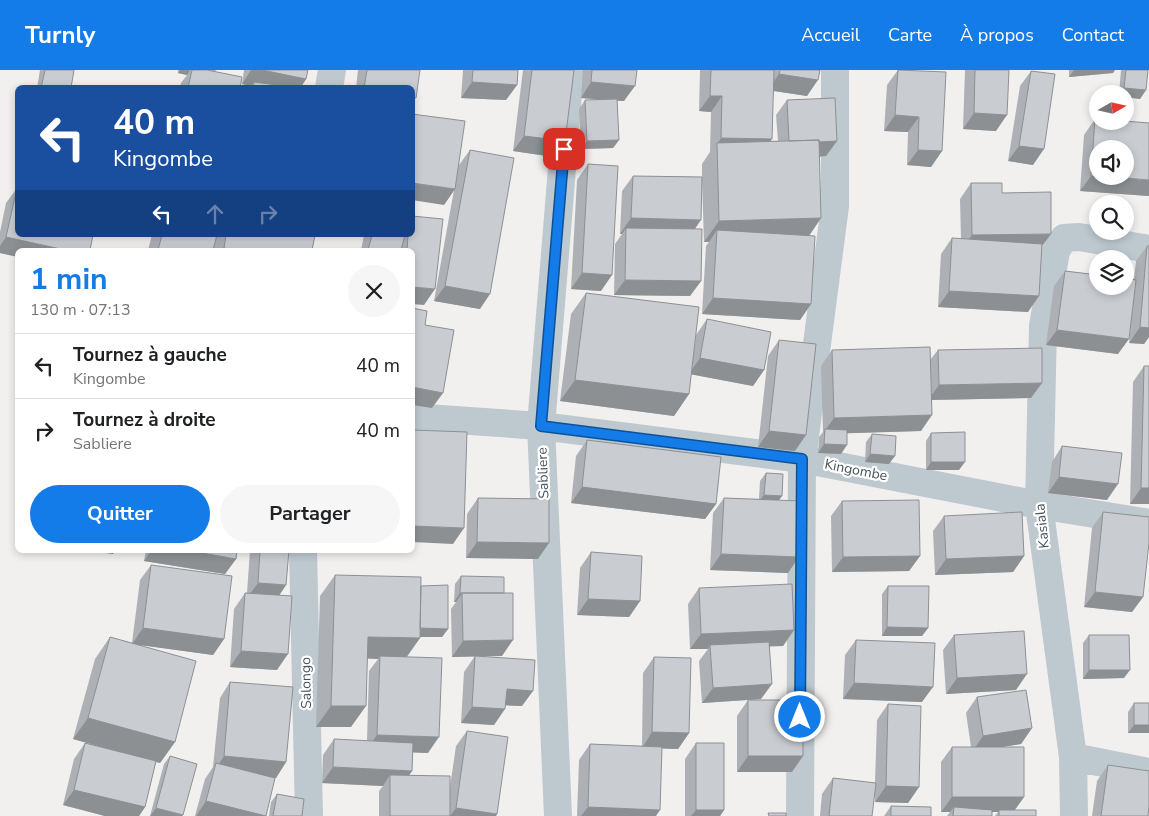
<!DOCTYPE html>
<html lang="fr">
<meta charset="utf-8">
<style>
body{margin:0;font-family:"Nunito Sans",sans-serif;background:#f6f6f6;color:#202124;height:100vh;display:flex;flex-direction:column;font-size:19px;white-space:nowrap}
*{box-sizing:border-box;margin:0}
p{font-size:16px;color:#757577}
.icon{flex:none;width:28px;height:28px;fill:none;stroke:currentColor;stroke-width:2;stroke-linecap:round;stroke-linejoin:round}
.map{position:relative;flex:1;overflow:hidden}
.drawer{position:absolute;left:15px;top:178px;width:400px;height:305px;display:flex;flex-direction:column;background:#fff;border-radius:8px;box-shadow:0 2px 8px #0003}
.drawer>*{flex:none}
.guide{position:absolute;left:15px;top:15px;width:400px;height:152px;border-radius:8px;box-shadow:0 2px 8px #0003;background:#1a4fa0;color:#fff;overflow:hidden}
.needle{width:32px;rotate:81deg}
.fabs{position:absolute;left:1089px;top:15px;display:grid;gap:10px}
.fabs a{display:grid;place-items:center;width:45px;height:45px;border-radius:50%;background:#fff;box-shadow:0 2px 8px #0003;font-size:25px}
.pin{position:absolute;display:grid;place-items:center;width:42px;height:42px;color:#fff;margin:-21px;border-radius:10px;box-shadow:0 2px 8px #0006}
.me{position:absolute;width:55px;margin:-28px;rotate:0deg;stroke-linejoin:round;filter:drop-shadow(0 0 4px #0008)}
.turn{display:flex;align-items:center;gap:18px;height:105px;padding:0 15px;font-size:22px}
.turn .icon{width:65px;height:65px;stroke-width:2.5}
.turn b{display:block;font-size:35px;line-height:42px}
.lanes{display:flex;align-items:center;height:48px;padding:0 15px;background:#0003;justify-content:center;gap:25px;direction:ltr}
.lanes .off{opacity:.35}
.round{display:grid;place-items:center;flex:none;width:52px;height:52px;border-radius:26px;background:#f6f6f6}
.head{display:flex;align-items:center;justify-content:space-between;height:85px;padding:0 15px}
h1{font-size:30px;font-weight:700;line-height:38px;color:#147ce8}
.action{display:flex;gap:10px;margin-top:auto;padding:10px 15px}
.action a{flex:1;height:58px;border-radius:30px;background:#147ce8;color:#fff;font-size:20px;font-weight:700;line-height:58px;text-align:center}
.action a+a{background:#f6f6f6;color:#202124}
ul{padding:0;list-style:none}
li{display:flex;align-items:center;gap:15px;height:65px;padding:0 15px;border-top:1px solid #e0e0e0}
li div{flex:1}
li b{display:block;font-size:19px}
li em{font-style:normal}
header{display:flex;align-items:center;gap:30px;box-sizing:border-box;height:70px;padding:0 25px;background:#147ce8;color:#fff}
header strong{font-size:24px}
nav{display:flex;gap:28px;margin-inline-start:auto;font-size:18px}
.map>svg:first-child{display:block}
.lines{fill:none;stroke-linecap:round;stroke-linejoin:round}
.minor{stroke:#bdc8cf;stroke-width:28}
.wall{fill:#adb0b5}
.shaded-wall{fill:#8d9093}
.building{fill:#c9cdd2;stroke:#8d9093}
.route-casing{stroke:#0d5197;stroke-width:12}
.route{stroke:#147ce8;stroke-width:9}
.labels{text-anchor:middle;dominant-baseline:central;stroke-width:4.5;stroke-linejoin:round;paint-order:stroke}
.street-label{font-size:14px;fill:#47545e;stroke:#fff}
</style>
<header>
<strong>Turnly</strong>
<nav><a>Accueil</a><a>Carte</a><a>À propos</a><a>Contact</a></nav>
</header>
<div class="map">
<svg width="1149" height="746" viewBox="0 0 1149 746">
<rect width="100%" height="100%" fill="#f2efef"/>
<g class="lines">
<path class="minor" d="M329 18 332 0
M412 347 541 356 802 389 1039 435 1149 453
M303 480 309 746
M1073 687 1149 702
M558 746 541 356 570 0
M800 746 802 389 835 136V0
M1074 746 1073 687 1039 435 1043 256 1056 181 1064 168 1079 167 1149 179"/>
</g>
<path class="wall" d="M40 0H74L71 18H37Z
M178 0H216L215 2 240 18H180L181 13 187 5 178 3Z
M244 0H308L306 9 301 18H250L251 16 242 14Z
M358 0H420L412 18H356Z
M463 0H518L517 15 506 30 461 28Z
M523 0H574L565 71 554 87 513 81Z
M583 0H637L624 31H617L619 70 613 78 581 79 579 39 585 30H603L581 28Z
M700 0H820L807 26 773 21 772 69 770 71H778L776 45 787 30 837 71 826 86 819 87 821 148 809 166 811 234 800 250 702 244 706 176 709 172H704L702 109 695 159 701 211 690 226 614 225 615 174 622 164H620L622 121 633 106 702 107V94L710 82 711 42 699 41Z
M898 0 942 81 931 97 907 95 908 62 884 61 887 15Z
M965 0H1009L996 61 963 59Z
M1069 0H1115L1113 3 1069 7Z
M1121 0H1148L1146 20 1140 29 1125 27V24H1119Z
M1031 1 1033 95 1008 91 1020 16Z
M1095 49 1149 126 1080 121 1084 65Z
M470 80 480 239 434 231 454 120 444 135 459 95Z
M588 94 601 221 571 219 577 110Z
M971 113 1002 123 1042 177 1028 242 938 237 941 184 952 168 961 169 960 129Z
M17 118 18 180V187L0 183V162L6 133Z
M152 165H315L312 180H148Z
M364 165H412L424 235 412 180H361Z
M1147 176H1149V267L1144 274 1129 273 1131 254 1118 284 1046 275 1054 216 1065 201 1134 209 1136 191Z
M586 223 695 274 696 265 707 249 764 300 753 316 691 304 689 324 674 346 560 331 571 244Z
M779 270 795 381 758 377 768 286Z
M832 280 930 290 938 280 1031 328 932 330 921 361 847 363 841 384 818 383 819 367 823 362 821 296Z
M1144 296 1149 434H1130L1133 312Z
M931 363 959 400H926V371Z
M872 364 889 394 865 392 866 372Z
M587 370 716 434 705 449 571 433 576 386Z
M1062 376 1107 430 1048 423 1052 392Z
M766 403 782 426 779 430 788 503 710 500 713 443 724 428 759 429 760 411Z
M478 428 538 489 466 488 467 444Z
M842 431 920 486 909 501 832 502 831 446Z
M1103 442 1143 527 1132 542 1084 537 1092 458Z
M944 446 1024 486 1013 502 935 505 933 461Z
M146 480H237L236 489 225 504 144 491Z
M250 480H289L286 515 279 526 277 600 230 597 234 539 245 523H247Z
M591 482 640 531 629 547 577 545 580 498Z
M151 495 224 569 213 585 134 574 175 672 160 693 156 692 145 737 139 746H105L63 735 74 689 85 673 115 681 73 669 95 589 110 567 132 573 140 510Z
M335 505 421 516 448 559 442 567H420V568L407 587 428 683 413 682 412 701 409 705 450 717 456 676 467 661 497 744 496 746H379V721L383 716 322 713 323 685 334 669 367 671 369 601 378 589 367 588 351 657H316L320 526Z
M461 506 502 586H476L522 636 505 635 494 655 461 653 464 602 475 586 452 587 451 539 456 532H454L455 514Z
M888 516 928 558 922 566H882V524Z
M699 518 794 560 783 576H770L761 629 752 630 792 702H737V646L748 630 702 633 699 591 708 579H690L688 534Z
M954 565 1016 620 946 624 943 580Z
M1089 565 1124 608 1083 609V573Z
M856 570 922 632 843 629 845 585Z
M654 587 689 663 678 679 662 678 656 746H577L579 690 590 674 642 676 643 603Z
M230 612 286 692 276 708 271 707 266 746H195L205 709 213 697 220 628Z
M977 627 1032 658 1021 674 1000 677 1024 727 1015 740 1036 746H995L998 742H992V746H947L950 742H941V692L952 677H971L966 643Z
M1134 633 1149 663H1128V642Z
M888 634 919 717 908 733 875 732V715L872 746H820L822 724 833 708 875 713 877 650Z
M696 673 724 740 720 746H685V689Z
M170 686 197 694 150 746 164 694Z
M1108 695 1148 746H1092L1097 711Z
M277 724 302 746H269L271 732Z
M891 736 931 746H884Z"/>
<path class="shaded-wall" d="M180 0H190L187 5 178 3Z
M251 0H262L306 9 300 18 254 12 251 16 242 14Z
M1074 0H1115L1113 3 1069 7Z
M779 4 818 10 807 26 768 20Z
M472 12 517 15 506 30 461 28Z
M591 12 635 16 624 31 581 28Z
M1124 18 1146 20 1140 29 1125 27V24H1120Z
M710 26H722L711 42 699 41Z
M974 43 1007 45 996 61 963 59Z
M895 45 919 47 908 62 884 61Z
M524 66 565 71 554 87 513 81Z
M721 68 772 69 761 85 717 74Z
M619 70 613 78 581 79 587 71Z
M837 71 826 86 778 89 789 73Z
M1019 76 1044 79 1033 95 1008 91Z
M918 80 942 81 931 97 907 95Z
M1091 106 1149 110V126L1080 121Z
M412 113 455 119 444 135 412 130Z
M631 148 701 150 690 166 626 158 622 164H620Z
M821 148 806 170 717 160 709 172H704L719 151Z
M1051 164 1040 179 961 180 972 165Z
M6 167 65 180H18V187L0 183V176Z
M582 203 612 205 601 221 571 219Z
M625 210 701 211 690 226 614 225Z
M445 216 490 224 480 239 434 231Z
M412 217 435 219 424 235 412 234Z
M949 221 1039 226 1028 242 938 237Z
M713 228 811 234 800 250 702 244Z
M1140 257 1149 258V267L1144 274 1129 273Z
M1057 260 1129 269 1118 284 1046 275Z
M700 288 764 300 753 316 689 304Z
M575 310 689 324 674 346 560 331Z
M1042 313 1031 328 928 330 939 315Z
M412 317 443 323 432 338 412 335Z
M932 345 921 361 824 364V362L834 348Z
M769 361 806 365 795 381 758 377Z
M824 374 847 375 841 384 818 383Z
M870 384 895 386 889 394 865 392Z
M931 392H965L959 400H926Z
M1059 407 1118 414 1107 430 1048 423Z
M582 417 716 434 705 449 571 433Z
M1141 418H1149V434H1130Z
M764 425 782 426 776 434 758 433Z
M412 456 464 458 453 474 412 472Z
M477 472 549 473 538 489 466 488Z
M84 480H115L113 484Z
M152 480H185L236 489 225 504 144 491Z
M721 484 799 487 788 503 710 500Z
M920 486 909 501 832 502 843 487Z
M1024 486 1013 502 935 505 946 489Z
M258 513 286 515 275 531 247 528Z
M1095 522 1143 527 1132 542 1084 537Z
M460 523 462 524 456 532H454Z
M588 529 640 531 629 547 577 545Z
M887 557 928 558 922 566H882Z
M143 558 224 569 213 585 132 574Z
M418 558 448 559 442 567H413Z
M794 560 783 576 710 579V575L708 579H690L701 564Z
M368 567 420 568 404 590 380 586 378 589 353 588Z
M513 570 502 586 452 587 463 571Z
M241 581 288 584 277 600 230 597Z
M1089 600H1130L1124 608 1083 609Z
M1027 604 1016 620 946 624 957 608Z
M854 613 933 617 922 632 843 629Z
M772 614 761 629 702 633 713 618Z
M507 619 533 621 522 636 496 635Z
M331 636H366L351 657H316Z
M472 637 505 639 494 655 461 653Z
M88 648 175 672 160 693 73 669Z
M1134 655H1149V663H1128Z
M1032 658 1021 674 972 682 983 666Z
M652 662 689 663 678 679 642 678Z
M377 665 439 667 428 683 366 681Z
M224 686 286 692 276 708 214 702Z
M748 686H803L792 702H737Z
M333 697 412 701 401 717 390 705 383 716 322 713Z
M886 716 919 717 908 733 875 732Z
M74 720 145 737 139 746H105L63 735Z
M952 727H1024L1013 742 999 740 998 742H953L954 737 950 742H941Z
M206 731 266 746H196Z
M588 737 660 740 656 746H581Z
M156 738 183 745 182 746H150Z
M456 738 497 744 496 746H450Z
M696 740H724L720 746H691Z"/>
<path class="building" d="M45 0H74L71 18H41Z
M192 0H207L242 7 240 18H188Z
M262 0H308L306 9Z
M367 0H420L416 28H412V18H364Z
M473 0H518L517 15 472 12Z
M532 0H574L565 71 524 66Z
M592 0H637L635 16 591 12Z
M711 0H774L772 69 721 68 722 26H710Z
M780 0H820L818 10 779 4Z
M898 0 946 2 942 81 918 80 919 47 895 45Z
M975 0H1009L1007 45 974 43Z
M1126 0H1148L1146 20 1124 18Z
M1031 1 1055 4 1044 79 1019 76Z
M254 12 300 18H253Z
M835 28 837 71 819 72V70L789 71 787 30Z
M617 29 619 70 587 71 585 30Z
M412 44 465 51 455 119 412 113Z
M1095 49H1098V51H1125L1149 53V110L1101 106H1125V79H1098V106H1091Z
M819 70 821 148 719 151 717 73Z
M470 80 514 88 490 224 445 216Z
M588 94 618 96 612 205 582 203Z
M633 106 702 107 701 150 631 148Z
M971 113H1002V123L1051 122V164L972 165Z
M17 118 18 165H93L90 180H65L6 167Z
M412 146 443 149 435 219 412 217V180H407L408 165H412Z
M626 158 702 159 701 211 625 210Z
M717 160 815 166 811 234 713 228Z
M162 165H217L213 180H158Z
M226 165H315L312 180H234L224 178Z
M372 165H405L401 180H368Z
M952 168 1042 174 1039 226 949 221Z
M1147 176H1149V258L1140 257Z
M1065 201 1098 205V216H1125V208L1136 210 1129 269 1057 260Z
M586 223 699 237 689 324 575 310Z
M412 238 427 241 425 255 454 260 443 323 412 317Z
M707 249 771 262 764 300 700 288Z
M779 270 816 274 806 365 769 361Z
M930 277 932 345 834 348 832 280Z
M1042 278V313L939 315 938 280Z
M1144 296H1149V418H1141Z
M825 359 847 360V375L824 374Z
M412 360 467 362 464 458 412 456Z
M965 362V392H931V363Z
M872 364 896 366 895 386 870 384Z
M587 370 721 387 716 434 582 417Z
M1062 376 1122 383 1118 414 1059 407Z
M766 403 783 404 782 426 764 425Z
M478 428 549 429V473L477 472Z
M724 428 801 431 799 487 721 484Z
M919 430 920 486 843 487 842 431Z
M1022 442 1024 486 946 489 944 446Z
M1103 442 1149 447V473L1143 527 1095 522Z
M185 480H237L236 489Z
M260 480H289L286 515 258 513Z
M591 482 642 486 640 531 588 529Z
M151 495 232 506 224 569 143 558Z
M335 505 421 507 420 568 368 567 366 636H331Z
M461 506 504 507V523H460Z
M792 514 794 560 701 564 699 518Z
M448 515V559L420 558 421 516Z
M888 516H929L928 558 887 557Z
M245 523 292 526 288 584 241 581Z
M462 523H513V570L463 571Z
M1024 561 1027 604 957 608 954 565Z
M1089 565H1129L1130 600H1089Z
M110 567 196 591 175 672 88 648Z
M856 570 935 573 933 617 854 613Z
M769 572 772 614 713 618 710 575Z
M380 586 442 588 439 667 377 665Z
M475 586 535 590 533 621 507 619 505 639 472 637Z
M654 587 691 588 689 663 652 662Z
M230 612 293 617 286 692 224 686Z
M1026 620 1032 658 983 666 977 627Z
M748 630H803V686H748Z
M1134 633H1149V655H1134Z
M888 634 921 636 919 717 886 716Z
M467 661 508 667 497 744 456 738Z
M334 669 413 673 412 701 333 697Z
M85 673 156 691 145 737 74 720Z
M696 673H724V740H696Z
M590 674 662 677 660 740 588 737Z
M952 677H1024V727H952Z
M170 686 197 694 183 745 156 738Z
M216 693 275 708 266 746 206 731Z
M1108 695 1149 701V736L1148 746H1101Z
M390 705 450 706V746H390Z
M833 708 876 713 872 746H829Z
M277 724 304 729 302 746H273Z
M891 736 931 737V746H891Z
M954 737 992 740V746H953Z
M999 740H1036V746H999Z
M768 743H786V746H769Z"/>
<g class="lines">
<g class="route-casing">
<path id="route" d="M564 79 541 356 802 389 800 647"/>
</g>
<use href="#route" class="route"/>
</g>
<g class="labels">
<g class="street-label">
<text transform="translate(856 400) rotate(11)">Kingombe</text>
<text transform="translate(543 403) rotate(-92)">Sabliere</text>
<text transform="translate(1042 456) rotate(-96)">Kasiala</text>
<text transform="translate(306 613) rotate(-91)">Salongo</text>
</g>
</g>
</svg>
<div class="fabs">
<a><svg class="needle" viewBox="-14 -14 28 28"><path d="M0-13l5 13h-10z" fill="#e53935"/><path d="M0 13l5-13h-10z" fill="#757577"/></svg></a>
<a><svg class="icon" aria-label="sound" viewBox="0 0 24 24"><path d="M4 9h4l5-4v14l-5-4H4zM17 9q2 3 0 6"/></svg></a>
<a><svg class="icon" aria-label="search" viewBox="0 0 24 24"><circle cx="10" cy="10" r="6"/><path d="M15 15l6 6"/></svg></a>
<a><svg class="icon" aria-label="layers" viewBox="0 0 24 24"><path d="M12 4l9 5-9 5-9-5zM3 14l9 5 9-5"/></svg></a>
</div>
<div class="pin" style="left:564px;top:79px;background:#d93025"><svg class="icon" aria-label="arrive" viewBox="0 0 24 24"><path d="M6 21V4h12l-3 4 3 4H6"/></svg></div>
<svg class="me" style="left:800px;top:647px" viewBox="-20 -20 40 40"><circle r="17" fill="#147ce8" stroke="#fff" stroke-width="3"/><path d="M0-11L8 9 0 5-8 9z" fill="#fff"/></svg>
<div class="guide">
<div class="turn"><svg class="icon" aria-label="left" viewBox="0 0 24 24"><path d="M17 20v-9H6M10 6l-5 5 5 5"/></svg><div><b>40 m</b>Kingombe</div></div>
<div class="lanes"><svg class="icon" aria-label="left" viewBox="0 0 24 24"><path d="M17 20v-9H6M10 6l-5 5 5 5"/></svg><svg class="icon off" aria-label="ahead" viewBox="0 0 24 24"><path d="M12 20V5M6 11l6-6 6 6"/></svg><svg class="icon off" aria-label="right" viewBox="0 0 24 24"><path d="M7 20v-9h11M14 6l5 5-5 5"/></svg></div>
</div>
<section class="drawer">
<div class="head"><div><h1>1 min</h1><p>130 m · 07:13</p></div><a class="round"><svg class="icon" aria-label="close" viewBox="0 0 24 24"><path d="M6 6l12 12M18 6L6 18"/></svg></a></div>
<ul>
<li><svg class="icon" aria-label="left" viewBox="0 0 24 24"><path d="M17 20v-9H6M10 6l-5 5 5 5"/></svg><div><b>Tournez à gauche</b><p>Kingombe</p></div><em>40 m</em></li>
<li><svg class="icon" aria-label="right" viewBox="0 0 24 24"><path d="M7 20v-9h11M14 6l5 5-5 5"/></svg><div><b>Tournez à droite</b><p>Sabliere</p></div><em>40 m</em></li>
</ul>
<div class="action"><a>Quitter</a><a>Partager</a></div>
</section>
</div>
